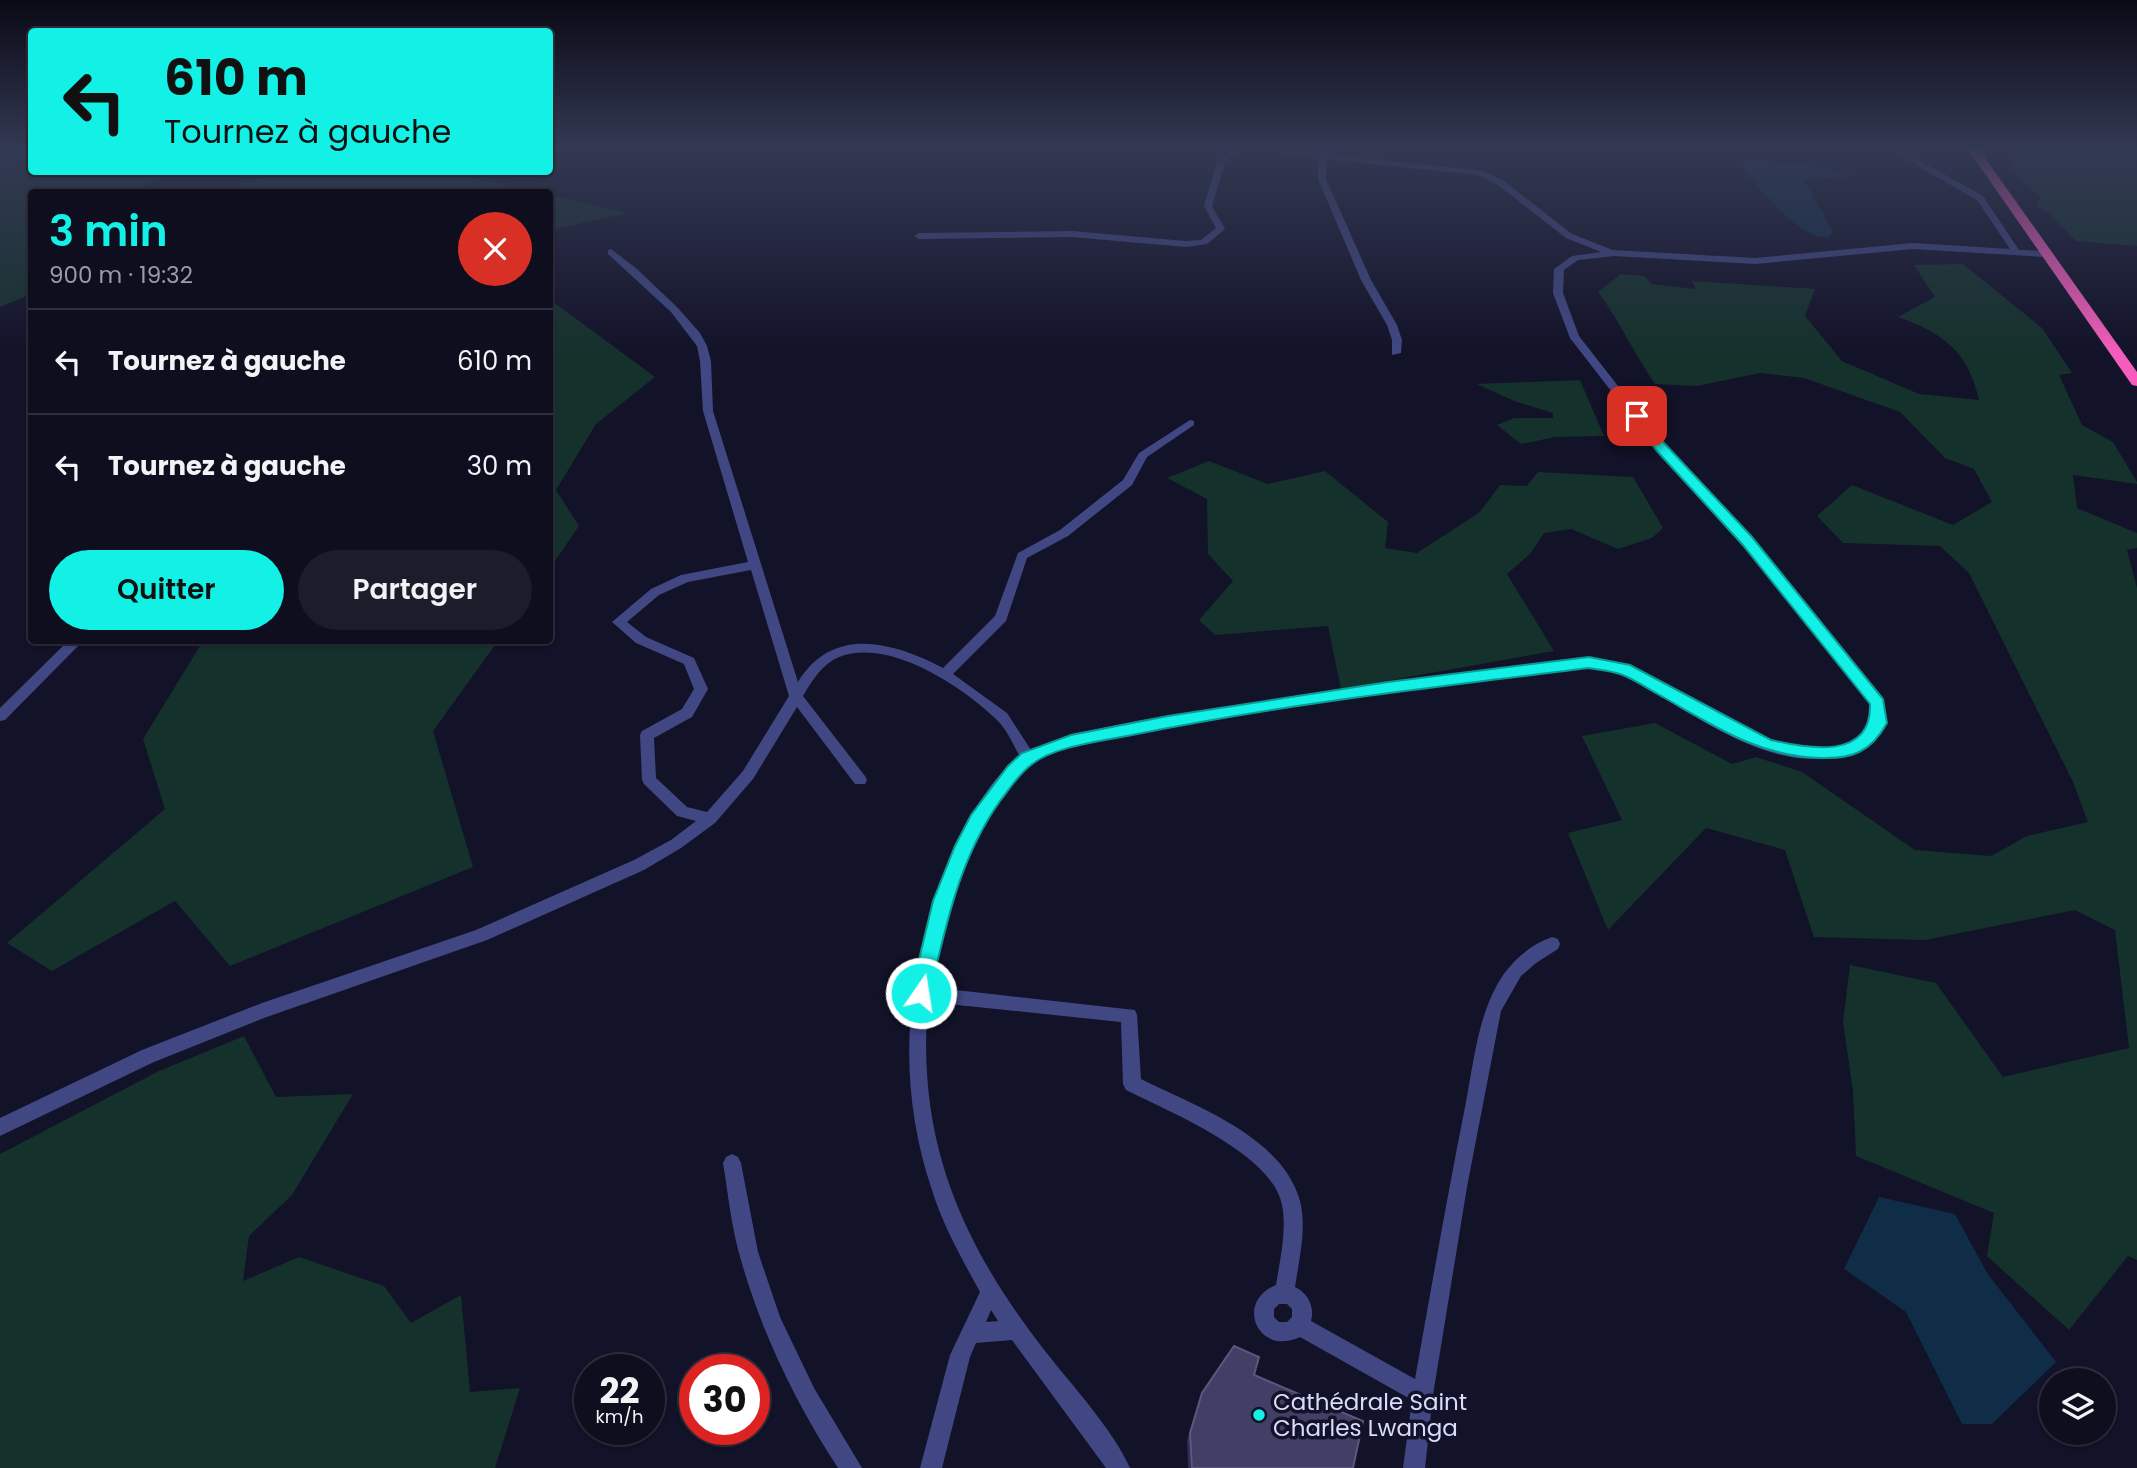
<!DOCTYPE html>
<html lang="fr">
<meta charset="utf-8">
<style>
body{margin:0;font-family:Poppins,sans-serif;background:#1c1c2b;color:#f1f3f6;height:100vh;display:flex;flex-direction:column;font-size:26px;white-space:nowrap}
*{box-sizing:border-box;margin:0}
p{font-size:23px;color:#9b9ca4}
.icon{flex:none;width:38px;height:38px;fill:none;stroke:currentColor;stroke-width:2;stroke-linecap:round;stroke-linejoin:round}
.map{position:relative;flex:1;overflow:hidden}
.details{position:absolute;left:28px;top:189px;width:525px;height:455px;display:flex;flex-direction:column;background:#0e0e1e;border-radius:7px;box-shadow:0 2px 5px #0004,0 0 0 2px #2e2e3c}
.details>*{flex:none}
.hud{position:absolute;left:28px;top:28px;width:525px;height:147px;border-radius:7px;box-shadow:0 2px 5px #0004,0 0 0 2px #2e2e3c;background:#13f0e6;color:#111;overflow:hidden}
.buttons{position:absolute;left:2039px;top:1368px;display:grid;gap:14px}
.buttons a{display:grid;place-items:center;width:77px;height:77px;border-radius:50%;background:#0e0e1e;box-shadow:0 2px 5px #0004,0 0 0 2px #2e2e3c;font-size:35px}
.speed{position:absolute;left:574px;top:1354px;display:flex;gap:14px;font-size:35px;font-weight:700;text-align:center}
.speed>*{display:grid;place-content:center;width:91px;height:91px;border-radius:50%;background:#0e0e1e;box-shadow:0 2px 5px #0004,0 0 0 2px #2e2e3c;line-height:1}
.speed small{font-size:18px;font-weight:400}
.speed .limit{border:10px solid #d22;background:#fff;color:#111}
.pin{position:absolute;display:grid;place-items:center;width:60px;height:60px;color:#fff;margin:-30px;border-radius:14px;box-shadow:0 4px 10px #0006}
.me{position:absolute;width:77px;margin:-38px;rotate:13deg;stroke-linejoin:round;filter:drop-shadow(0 0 5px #0008)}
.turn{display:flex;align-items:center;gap:24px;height:147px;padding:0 21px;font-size:32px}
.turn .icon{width:91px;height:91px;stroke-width:2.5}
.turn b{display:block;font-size:49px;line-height:60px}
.round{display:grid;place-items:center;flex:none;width:74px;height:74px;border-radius:37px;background:#1c1c2b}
.head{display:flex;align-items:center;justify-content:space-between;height:119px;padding:0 21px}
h1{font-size:42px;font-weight:600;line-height:52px;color:#13f0e6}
.primary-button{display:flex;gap:14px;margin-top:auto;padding:14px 21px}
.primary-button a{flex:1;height:80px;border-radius:42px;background:#13f0e6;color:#111;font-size:28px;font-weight:600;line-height:80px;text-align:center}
.primary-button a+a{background:#1c1c2b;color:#f1f3f6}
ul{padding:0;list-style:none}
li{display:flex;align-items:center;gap:21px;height:105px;padding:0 21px;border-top:2px solid #2e2e3c}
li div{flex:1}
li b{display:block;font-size:26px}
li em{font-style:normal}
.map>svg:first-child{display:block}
.green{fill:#15312c}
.water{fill:#102d48}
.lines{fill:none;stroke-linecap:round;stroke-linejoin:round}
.minor{fill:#404783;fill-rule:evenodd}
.highway{fill:#f55dbc;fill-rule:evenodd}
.wall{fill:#2e2c54}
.building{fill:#413f66;stroke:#59587e;stroke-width:2}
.route{fill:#13f0e6;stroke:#0c9c96;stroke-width:2}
.poi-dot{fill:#13f0e6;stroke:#121228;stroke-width:2.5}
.labels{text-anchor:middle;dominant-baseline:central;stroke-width:7;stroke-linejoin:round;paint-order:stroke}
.near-poi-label{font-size:23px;fill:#dbdcfd;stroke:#121228;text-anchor:start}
</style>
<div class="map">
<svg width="2137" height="1468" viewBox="0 0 2137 1468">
<rect width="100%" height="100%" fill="#121228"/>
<path class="green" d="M0 148H31L32 172H169L136 192H32L31 294 0 307Z
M2011 148H2137V246L2076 241 2047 212 2035 206 2041 197C2023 183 2008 173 2011 148Z
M280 172H442L536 192H240L241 183Z
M550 195 628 213 550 230Z
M1963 264 2042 328 2072 373 2059 375 2082 425 2113 442 2137 482V484L2073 475 2077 508 2137 533V548L2127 550 2137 588V1260L2128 1256 2069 1330 1987 1256 1994 1213 1856 1156 1853 1091 1843 1022 1850 965 1936 983 2003 1077 2129 1048 2115 930 2075 910 1925 940 1814 937 1785 850 1706 828 1608 930 1568 833 1622 820 1582 736 1655 723 1732 764 1756 757 1802 772 1915 850 1991 856 2027 836 2088 822 2073 782 1969 573 1940 546 1843 543 1817 516 1852 485 1953 525 1992 502 1974 469 1945 458 1900 412 1804 378 1760 373 1697 386 1655 384C1634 354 1620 321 1598 292L1621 274 1644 276 1651 284 1696 289 1692 281 1815 289 1805 316 1842 361 1919 394 1979 400C1968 352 1944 333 1898 317L1935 297 1914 265Z
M550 296 556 304 655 377 596 424 556 490 579 526 550 568Z
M1580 380 1604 436 1555 437 1521 444 1497 425 1514 418H1553V413L1514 401 1477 384Z
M1209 461 1268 484 1325 471 1388 522 1385 548 1417 553 1480 512 1500 485 1527 486 1538 472 1633 477 1663 528 1652 538 1618 549 1571 529 1544 533 1530 554 1507 574 1554 651 1341 689 1328 626 1215 635 1199 620 1233 581 1208 554 1207 499 1167 478Z
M203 641H498L433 731 473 867 230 966 175 901 52 971 7 943 165 809 143 739Z
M244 1036 276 1097 353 1094 292 1195 249 1236 243 1281 299 1257 384 1286 411 1323 461 1295 470 1392 520 1388 495 1468H0V1154L159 1071Z"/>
<path class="water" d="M1744 161 1804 164 1853 176 1804 180 1833 231 1830 236C1805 246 1757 186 1742 168Z
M1879 1197 1955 1214 1987 1273 2056 1362 1992 1424H1962L1906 1312 1844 1269Z"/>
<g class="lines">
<path class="minor" d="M1236 148H1247L1226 160 1212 206 1225 229 1207 244 1186 247 1072 237 919 239 914 236 919 233 1072 231 1186 241 1201 240 1216 228 1204 206 1218 159Z
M1248 148H1277L1318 153V148H1326V154L1483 171 1504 181 1572 234 1613 250 1755 258 1913 243 2010 249 1977 200 1887 148H1897L1983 196 2019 250 2046 251 2051 254 2046 257 1913 249 1755 264 1614 256 1578 260 1564 270 1563 293 1579 336 1664 445 1751 538 1883 699C1888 712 1883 729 1876 740 1867 752 1852 754 1838 757 1774 769 1713 727 1661 696 1647 688 1634 678 1619 673 1603 667 1587 667 1571 669 1503 678 1434 685 1366 695 1314 703 1262 712 1209 721 1157 729 1067 734 1026 767 971 811 942 921 929 987L1135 1010 1137 1015 1141 1079C1195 1106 1282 1136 1300 1201 1307 1228 1299 1260 1295 1287 1308 1293 1315 1307 1311 1321L1415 1379C1431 1289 1447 1198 1465 1107 1473 1067 1477 1021 1497 985 1509 963 1529 945 1552 937L1558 939 1560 944 1558 949 1536 963 1521 976 1501 1011 1467 1187 1433 1395 1425 1468H1403L1412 1400 1300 1337C1258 1357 1234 1302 1276 1285 1280 1259 1287 1231 1282 1205 1273 1154 1168 1111 1126 1090L1123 1084 1121 1022 928 1002C916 1142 962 1244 1045 1351 1071 1384 1114 1431 1130 1468H1106L1012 1340 976 1343 970 1357 942 1468H920L950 1355 980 1292C962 1259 943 1226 932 1190 894 1078 905 960 954 853 969 819 989 778 1020 757 1013 744 1007 730 997 720 963 687 889 637 839 657 822 664 812 681 803 696L865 776 867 780 865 784H855L797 707 753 779 715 823 681 848 644 870 487 940 264 1018 154 1062 0 1136V1118L142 1050 262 1003 476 930 634 860 671 840 696 821 677 816 644 784 642 780 640 735 642 731 682 709 694 689 684 664 636 643 612 622 651 589 681 575 748 562 703 411 700 361 697 346 671 312 608 254V250L611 249 637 269 678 308 700 333 707 346 711 361 713 411 798 682C833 625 893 642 943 668L995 616 1018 553 1060 530 1123 480 1139 453 1190 420 1194 421V425L1147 457 1132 485 1068 536 1027 558 1006 621 953 674 1007 713 1031 750 1073 734 1141 720 1367 685 1581 658C1599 658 1617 661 1633 668 1701 697 1759 760 1840 746 1864 741 1871 727 1871 704L1743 544 1656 449 1570 338 1553 293 1554 269 1572 256 1601 252 1566 238 1498 185 1478 175 1326 159V179L1371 280 1397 325 1402 340 1401 353 1392 355V340L1387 325 1361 280 1318 179V158ZM751 570 789 696 743 771 707 812 687 807 656 778 654 738 692 717 708 689 694 658 646 637 627 622 659 595 688 582ZM1279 1304H1287L1292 1309V1317L1287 1322H1279L1274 1317V1309ZM991 1310 998 1321 986 1322Z
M69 640H84L5 720 0 721V708Z
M732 1154 738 1157 741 1163 758 1252 780 1317 814 1388 862 1468H838C795 1402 760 1330 739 1253 731 1224 728 1193 723 1163L726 1157Z"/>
<path class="highway" d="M1967 148H1978L2137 372V386L2132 385Z"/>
</g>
<path class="wall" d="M1254 1375 1353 1468H1188L1187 1440 1202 1393Z"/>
<path class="building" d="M1234 1346 1259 1357 1254 1375 1363 1421 1353 1468H1192L1190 1433 1202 1393Z"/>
<linearGradient id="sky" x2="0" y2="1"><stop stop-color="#0a0a16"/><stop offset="0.42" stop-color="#333953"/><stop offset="1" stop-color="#333953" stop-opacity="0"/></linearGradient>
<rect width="2137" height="354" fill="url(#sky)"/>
<path class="route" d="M1633 413H1642L1665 444 1752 537 1883 699 1887 723C1871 752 1852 759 1821 758 1760 757 1714 726 1663 697 1649 690 1635 679 1620 674 1610 671 1599 670 1589 668 1436 687 1283 704 1132 735 1104 741 1053 746 1031 765 1018 775 1010 788 1000 801 959 859 946 925 930 993L928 1000 921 1002 914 1000 911 993 933 901 955 846 971 815 1008 766 1022 753 1071 735 1168 716 1388 682 1589 657 1630 665 1771 740C1809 749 1872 760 1870 704L1742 544 1656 450 1631 416Z"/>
<circle class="poi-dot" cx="1259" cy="1415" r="7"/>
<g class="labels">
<g class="near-poi-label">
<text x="1273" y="1402">Cathédrale Saint<tspan x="1273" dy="26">Charles Lwanga</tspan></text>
</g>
</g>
</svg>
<div class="buttons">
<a><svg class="icon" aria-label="layers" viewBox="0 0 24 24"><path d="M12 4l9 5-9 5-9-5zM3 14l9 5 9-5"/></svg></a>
</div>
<div class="speed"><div>22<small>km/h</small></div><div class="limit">30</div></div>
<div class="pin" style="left:1637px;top:416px;background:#d93025"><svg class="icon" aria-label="arrive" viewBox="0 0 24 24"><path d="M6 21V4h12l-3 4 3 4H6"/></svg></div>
<svg class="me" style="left:921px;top:993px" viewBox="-20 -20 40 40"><circle r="17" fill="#13f0e6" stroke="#fff" stroke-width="3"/><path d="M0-11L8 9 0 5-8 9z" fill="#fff"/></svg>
<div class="hud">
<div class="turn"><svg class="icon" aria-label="left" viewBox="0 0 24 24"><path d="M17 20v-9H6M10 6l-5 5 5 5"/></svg><div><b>610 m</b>Tournez à gauche</div></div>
</div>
<section class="details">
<div class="head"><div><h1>3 min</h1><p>900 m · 19:32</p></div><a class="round" style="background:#d93025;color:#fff"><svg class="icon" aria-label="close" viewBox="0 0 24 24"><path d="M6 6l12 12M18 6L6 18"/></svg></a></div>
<ul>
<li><svg class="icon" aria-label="left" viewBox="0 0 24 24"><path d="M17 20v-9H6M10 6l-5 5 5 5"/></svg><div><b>Tournez à gauche</b></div><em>610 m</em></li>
<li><svg class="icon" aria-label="left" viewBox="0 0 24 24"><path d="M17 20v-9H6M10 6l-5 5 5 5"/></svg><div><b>Tournez à gauche</b></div><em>30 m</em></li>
</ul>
<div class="primary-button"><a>Quitter</a><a>Partager</a></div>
</section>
</div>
